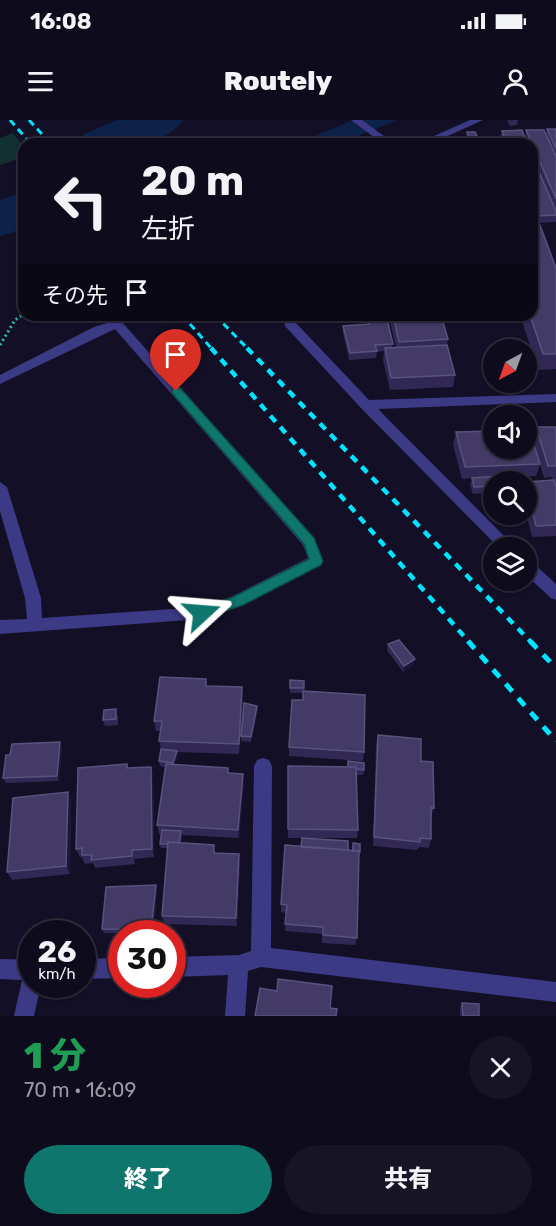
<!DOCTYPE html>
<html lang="ja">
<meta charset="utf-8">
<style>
body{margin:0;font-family:Rubik,"Noto Sans JP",sans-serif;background:#171425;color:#f1f3f6;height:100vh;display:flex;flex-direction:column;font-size:22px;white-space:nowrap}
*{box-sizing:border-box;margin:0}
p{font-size:20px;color:#9b9ba3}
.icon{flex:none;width:33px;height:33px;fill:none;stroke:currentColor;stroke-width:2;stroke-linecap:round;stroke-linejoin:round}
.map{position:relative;height:896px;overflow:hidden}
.panel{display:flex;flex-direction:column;background:#0e0b1c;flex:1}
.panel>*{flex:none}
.top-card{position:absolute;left:18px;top:18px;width:520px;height:183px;border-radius:18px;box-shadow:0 2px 4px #0004,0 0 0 2px #2e2b3b;background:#0e0b1c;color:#f1f3f6;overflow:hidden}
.needle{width:39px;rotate:221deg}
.fabs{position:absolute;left:483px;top:219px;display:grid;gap:12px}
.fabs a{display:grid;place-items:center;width:54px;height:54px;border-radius:50%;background:#0e0b1c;box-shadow:0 2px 4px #0004,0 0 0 2px #2e2b3b;font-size:30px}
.speed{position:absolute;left:18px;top:800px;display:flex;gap:12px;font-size:30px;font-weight:700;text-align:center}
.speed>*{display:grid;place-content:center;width:78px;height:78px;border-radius:50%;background:#0e0b1c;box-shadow:0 2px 4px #0004,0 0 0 2px #2e2b3b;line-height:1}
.speed small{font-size:15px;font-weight:400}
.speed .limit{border:9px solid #d22;background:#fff;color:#111}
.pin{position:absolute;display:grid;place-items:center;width:51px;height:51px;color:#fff;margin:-62px -26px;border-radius:50% 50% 50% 0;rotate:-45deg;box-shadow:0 0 6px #0007}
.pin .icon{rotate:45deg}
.me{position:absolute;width:66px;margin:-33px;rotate:71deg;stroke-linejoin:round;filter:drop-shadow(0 0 4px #0008)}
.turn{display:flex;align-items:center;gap:21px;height:126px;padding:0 24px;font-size:27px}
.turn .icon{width:78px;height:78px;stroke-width:2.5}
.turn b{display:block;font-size:42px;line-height:51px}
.then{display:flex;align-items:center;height:57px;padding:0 24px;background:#0003;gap:12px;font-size:22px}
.round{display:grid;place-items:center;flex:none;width:63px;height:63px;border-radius:32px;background:#171425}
.overview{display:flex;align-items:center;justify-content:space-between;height:102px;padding:0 24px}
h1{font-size:36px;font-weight:800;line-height:45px;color:#1e9e55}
.primary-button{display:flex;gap:12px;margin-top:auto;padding:12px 24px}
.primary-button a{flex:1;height:69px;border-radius:36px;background:#0f766e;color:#fff;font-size:24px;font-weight:800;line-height:69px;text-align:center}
.primary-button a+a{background:#171425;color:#f1f3f6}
.status{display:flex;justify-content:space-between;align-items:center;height:42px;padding:0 30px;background:#0e0b1c;direction:ltr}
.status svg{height:16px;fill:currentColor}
header{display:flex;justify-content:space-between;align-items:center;height:78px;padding:0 24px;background:#0e0b1c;font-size:27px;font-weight:800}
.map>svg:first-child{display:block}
.green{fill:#12302f}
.water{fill:#0c2248}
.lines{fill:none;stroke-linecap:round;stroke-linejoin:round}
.river{fill:#0c2248;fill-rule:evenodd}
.path{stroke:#2fb8b0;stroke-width:3;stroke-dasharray:2 3;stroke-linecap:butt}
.minor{fill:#3d3a85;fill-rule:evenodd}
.rail-far2{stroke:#00e5ff;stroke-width:3;stroke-dasharray:7 5;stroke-linecap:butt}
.rail-far1{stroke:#00e5ff;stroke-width:4.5;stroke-dasharray:8 7;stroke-linecap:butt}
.rail{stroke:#00e5ff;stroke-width:5;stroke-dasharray:10 9;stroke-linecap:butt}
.wall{fill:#312854}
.shaded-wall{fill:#1d163a}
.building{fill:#433a66;stroke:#5a527e;stroke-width:1.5}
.route{fill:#0f766e;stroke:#0a4d48;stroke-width:1.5}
</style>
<div class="status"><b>16:08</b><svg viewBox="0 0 49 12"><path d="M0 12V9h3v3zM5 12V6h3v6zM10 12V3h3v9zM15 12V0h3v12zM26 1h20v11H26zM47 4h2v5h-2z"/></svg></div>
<header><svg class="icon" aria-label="menu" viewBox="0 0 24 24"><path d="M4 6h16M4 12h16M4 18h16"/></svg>Routely<svg class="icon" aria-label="person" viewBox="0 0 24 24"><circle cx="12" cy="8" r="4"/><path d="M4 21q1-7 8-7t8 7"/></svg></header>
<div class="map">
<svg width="556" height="896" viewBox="0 0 556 896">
<rect width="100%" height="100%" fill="#130f26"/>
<path class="green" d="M13 13 24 27V37L0 45V18Z"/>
<path class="water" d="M355 0H397L358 16 374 24 331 21 324 24H294Z"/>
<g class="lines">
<path class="river" d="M117 0H183C161 32 111 24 77 24L84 14Z
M24 71V109L0 116V80Z"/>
<path class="path" d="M0 225 15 200 24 194"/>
<path class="minor" d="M351 0H362L395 24H383Z
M470 0H483L430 24H416Z
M284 195H296L295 202 369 280 556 274V282L378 289 516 428H499L361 288 285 206Z
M117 200 121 201 314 418 323 441 321 445 243 485 202 499 0 514V500L27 499 25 478 0 391V362L7 367 41 478 42 498 202 487 233 476 308 438 303 425 115 209 0 264V255L94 207Z
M526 439 531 441 556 464V480L551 478 526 455Z
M263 638 269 640 272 646 271 828 556 862V882L261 847 248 851 245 896H225L228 855 172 857V837L239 835 251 831 254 646 257 640Z
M122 838V858L82 859V839Z
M0 839 32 840V864H41L34 896H14L22 860 0 859Z"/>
<path class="rail-far2" d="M10 0 31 24
M29 0 51 24
M182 195 212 229
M215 195 248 229"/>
<path class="rail-far1" d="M211 228 469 522
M247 228 531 522"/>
<path class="rail" d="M468 521 556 621
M530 521 556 548"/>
</g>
<path class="wall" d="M507 0H518L517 5 510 6Z
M547 9H556V90L532 35V24H528L525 17 526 10 546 14Z
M502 11 527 24H503L500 18Z
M467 12 477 16V18L495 24H464Z
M532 36 556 91V102L539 103 556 148V249L538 250 520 195H532Z
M391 195H441L448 219 447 225 455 255 453 267 390 270 383 240 384 231 377 232 376 238 349 240 343 213V206L368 204V200L393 224 392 227H396L390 202Z
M536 307H556V416L532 417 528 401 511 402 509 394H526V362L551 360 552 357 544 358 540 344 536 356H518L520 362H507L509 357H500L494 362V372L473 374 470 365 472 358 462 359 453 325 456 312 532 319Z
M388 524 414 545 403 552 387 530Z
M290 560 304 561V571L364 632 363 641 289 636V627L303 580V573H290Z
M207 566 243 577 239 634 177 632 178 637 175 645 229 653 244 664 239 718 182 715 181 723 216 733 240 742 237 806 164 804 162 796 167 728H161L160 724 161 714H159L157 705 165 647 160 646 159 641 161 629 159 621 161 611H156L154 601Z
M257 586 258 591 251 622 241 621V616Z
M118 595V605L105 606 103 600Z
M378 615 421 641 434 688 431 697V719L429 728 419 727 417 730 373 726 376 625Z
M62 628 59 661 6 663 3 658Z
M348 641 364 650 363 655H356L358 710 357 718H288V646L348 647Z
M127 644 128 648 151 647 153 656 154 737 134 739 135 744 95 748 93 743 85 744 82 737H80L76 729Z
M68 672 71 682 70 754 12 760 7 752Z
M353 723 360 732 359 737 357 818 355 825 322 823V814L285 811 286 793 281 792V784L348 730 352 731Z
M156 765 157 770 153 813H104L102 809Z
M462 883 479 896H460V887Z"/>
<path class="shaded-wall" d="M415 539 414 545 403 552 404 546Z
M242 567 243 577 239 634V624Z
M257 586 258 591 251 622V617Z
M60 622 62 628 59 661 57 656Z
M177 631 178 637 174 648 173 643Z
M151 647 153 656 154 737 152 729Z
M243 654 244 664 239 718 238 710Z
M68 672 71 682 70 754 66 746Z
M239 734 240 742 237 806 236 798Z
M156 765 157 770 152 813 151 810Z"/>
<path class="building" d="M547 9H556V29Z
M522 10 527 24H507L502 11Z
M526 10H544L556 36V79Z
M467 12H475L477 16 469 17Z
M492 17 495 24H472L471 22H466L465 18Z
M436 23H454V24H437Z
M532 36 556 91V95L536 96 532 88Z
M532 92H535L556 148V234H543L530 195H532Z
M393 195H441L448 219 399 222Z
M387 199 393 224 375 225 377 231 350 233 343 206 369 204 368 200Z
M447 225 455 255 391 258 385 228Z
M536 307H556V346H548Z
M529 309 540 344 465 347 456 312 494 311V328H526V310Z
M500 356 502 362H494V366L474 367 472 358Z
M518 356 520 362H510L509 357Z
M554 360 556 366V405L536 406 532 389 526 390V362Z
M399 520 415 539 404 546 388 524Z
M160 557 206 559V566L242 567 239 624 159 621 162 601H154Z
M290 560 304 561V568H290Z
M303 571 365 575 364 632 289 627 292 580H303Z
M244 583 257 586 251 617 241 616Z
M116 589V599L103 600 104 590Z
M378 615 421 619V641L433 642 434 688 431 687V719L420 718V722L374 717Z
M60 622 57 656 3 658 6 635H10L12 624Z
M161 629 177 631 173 643 159 641Z
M348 641 364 643V650L356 649V647H348Z
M127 644V648L151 647 152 729 132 730V736L91 740 92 735H82V728L76 729 78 648Z
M166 644 228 648V653L243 654 238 710 157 705Z
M288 646 356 647 358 710 288 709Z
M68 672 66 746 7 752 13 678Z
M162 710 181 711 179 723 168 722V724H160Z
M302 718 348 721V730L301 727Z
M168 722 214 725V733L239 734 236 798 162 796Z
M353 723 360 724V732H359V731H353Z
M285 725 359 731 357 818 323 815V807L285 804 287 785 281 784Z
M156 765 151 810 102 809 106 767Z
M278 859 332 866 330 888 337 889 336 896H255L260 868 277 871Z
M462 883 479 884V896H463Z"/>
<path class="route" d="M176 267 180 268 314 418 323 441 321 445 243 485 202 499 197 497V489L233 477 309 439 304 424 172 273V268Z"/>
</svg>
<div class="fabs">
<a><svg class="needle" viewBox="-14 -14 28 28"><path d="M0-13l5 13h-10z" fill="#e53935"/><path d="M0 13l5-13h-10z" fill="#9b9ba3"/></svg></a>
<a><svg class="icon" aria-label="sound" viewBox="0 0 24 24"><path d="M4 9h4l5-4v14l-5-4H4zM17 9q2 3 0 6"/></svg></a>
<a><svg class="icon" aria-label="search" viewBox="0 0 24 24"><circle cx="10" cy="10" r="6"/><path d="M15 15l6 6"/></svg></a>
<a><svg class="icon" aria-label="layers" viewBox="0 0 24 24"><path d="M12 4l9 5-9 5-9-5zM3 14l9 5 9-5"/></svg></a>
</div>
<div class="speed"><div>26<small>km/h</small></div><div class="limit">30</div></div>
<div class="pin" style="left:176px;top:271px;background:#d93025"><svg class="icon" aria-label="arrive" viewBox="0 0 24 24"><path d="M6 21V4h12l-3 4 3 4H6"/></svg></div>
<svg class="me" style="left:202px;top:493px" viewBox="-20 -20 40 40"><path d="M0-17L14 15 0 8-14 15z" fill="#0f766e" stroke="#fff" stroke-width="4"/></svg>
<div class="top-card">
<div class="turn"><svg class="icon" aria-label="left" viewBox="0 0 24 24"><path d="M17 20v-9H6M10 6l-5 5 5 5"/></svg><div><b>20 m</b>左折</div></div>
<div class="then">その先<svg class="icon" aria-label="arrive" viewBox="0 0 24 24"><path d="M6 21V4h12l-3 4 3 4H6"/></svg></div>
</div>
</div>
<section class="panel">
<div class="overview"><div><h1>1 分</h1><p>70 m · 16:09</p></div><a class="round"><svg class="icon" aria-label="close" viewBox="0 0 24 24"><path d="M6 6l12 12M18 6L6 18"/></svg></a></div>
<div class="primary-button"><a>終了</a><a>共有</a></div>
</section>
